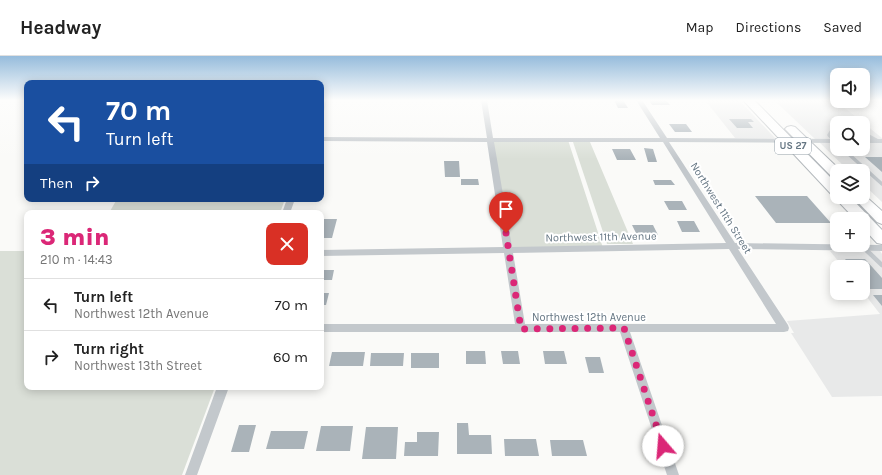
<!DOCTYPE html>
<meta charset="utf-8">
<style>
body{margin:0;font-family:Karla,sans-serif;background:#f6f6f6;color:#222;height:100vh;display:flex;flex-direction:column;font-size:15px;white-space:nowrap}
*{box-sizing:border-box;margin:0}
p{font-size:13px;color:#767676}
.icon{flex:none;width:22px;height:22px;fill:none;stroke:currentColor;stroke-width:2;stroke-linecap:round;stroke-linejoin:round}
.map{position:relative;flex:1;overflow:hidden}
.sheet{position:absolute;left:24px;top:154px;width:300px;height:180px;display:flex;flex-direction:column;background:#fff;border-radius:8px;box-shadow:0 2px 10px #0003}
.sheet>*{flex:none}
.hud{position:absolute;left:24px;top:24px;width:300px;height:122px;border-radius:8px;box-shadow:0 2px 10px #0003;background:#1a4fa0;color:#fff;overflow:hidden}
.fabs{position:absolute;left:830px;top:12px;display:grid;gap:8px}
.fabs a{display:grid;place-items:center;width:40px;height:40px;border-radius:8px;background:#fff;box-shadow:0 2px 10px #0003;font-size:20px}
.pin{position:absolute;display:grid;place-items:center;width:34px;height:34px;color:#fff;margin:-41px -17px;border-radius:50% 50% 50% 0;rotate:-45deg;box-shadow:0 0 4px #0007}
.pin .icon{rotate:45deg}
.me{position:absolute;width:44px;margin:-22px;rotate:342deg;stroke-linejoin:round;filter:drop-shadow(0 0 3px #0008)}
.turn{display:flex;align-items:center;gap:14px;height:84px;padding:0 16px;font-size:18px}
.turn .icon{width:52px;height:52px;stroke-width:2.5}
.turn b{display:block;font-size:28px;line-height:34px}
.then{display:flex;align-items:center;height:38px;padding:0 16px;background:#0003;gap:8px;font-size:15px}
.round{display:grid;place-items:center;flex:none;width:42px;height:42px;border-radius:8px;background:#f6f6f6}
.head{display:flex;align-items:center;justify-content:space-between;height:68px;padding:0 16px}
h1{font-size:24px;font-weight:800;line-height:30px;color:#db2777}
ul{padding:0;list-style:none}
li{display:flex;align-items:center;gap:12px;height:52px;padding:0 16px;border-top:1px solid #e0e0e0}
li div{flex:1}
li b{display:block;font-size:15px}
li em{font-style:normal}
header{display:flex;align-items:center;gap:24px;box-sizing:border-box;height:56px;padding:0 20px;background:#fff;border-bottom:1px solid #e0e0e0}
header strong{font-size:19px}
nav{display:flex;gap:22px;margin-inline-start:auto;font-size:14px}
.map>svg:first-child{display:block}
.built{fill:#e8e9e9}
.green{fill:#dadfd7}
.building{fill:#aab3b9}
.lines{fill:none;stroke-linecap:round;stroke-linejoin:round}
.highway-casing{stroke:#b4b9bd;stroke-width:2}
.lane-far1{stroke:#c3c8cc;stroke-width:3.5}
.lane{stroke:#c3c8cc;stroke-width:4.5}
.street{fill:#c3c8cc;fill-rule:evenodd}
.highway{fill:#fff;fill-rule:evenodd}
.route{stroke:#db2777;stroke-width:7;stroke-dasharray:0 12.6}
.labels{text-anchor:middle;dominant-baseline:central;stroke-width:4;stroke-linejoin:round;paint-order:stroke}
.shield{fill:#fff;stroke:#939fa8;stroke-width:1}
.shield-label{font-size:10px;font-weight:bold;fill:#657683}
.street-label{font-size:11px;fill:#657683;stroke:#fff}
</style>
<header>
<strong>Headway</strong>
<nav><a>Map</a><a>Directions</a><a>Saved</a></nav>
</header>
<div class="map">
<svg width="882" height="419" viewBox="0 0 882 419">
<rect width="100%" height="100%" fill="#fafaf8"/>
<path class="built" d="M705 44H739L775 82H735Z
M774 44H835L882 82V83H863V67H837V83H815Z
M820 87H837V93H863V87H882V146L863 128V115H849Z
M830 195H880L882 198V340L832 341 791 277H794L787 265 880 258 863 236V211H843Z"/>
<path class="green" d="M490 84H568L603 192 509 193Z
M573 86H590L633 188H607Z
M117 143H285L280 157H109Z
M0 195H27V331H215L182 419H0Z"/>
<path class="building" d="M614 44H623L628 52H618Z
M649 44H666L670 49H652Z
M729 63H751L754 66H748L753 72H737Z
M669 68H686L692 76H675Z
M644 92 653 93 657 106H648Z
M612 93H630L636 104H617Z
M865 101H882V116Z
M444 105H459L460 121H445Z
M461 123H478L479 129H461Z
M653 124H671L675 129H655Z
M755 140H807L831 167H776Z
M664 145H682L687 154H669Z
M321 163H337L332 182H321Z
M677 165H694L700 176H682Z
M632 169H653L658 179H637Z
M845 203H865L882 222V233H863V211H844L843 209H850Z
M321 214H334L332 224H321Z
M321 237H329L326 249H321Z
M873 239H882V250Z
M466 295H485L486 308H466Z
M501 295H518L520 308H503Z
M543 295H564L567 308H545Z
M332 296H365L363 310H329Z
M371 297H404L403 310H370Z
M411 297H439V312H411Z
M585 301H600L604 317H589Z
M457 367H468L469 379H491L492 398H457Z
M239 369H256L249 396H231Z
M321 370H353L350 395H316Z
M366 371H398L396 403H362Z
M271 375H308L304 393H266Z
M417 376H439L438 400H404L405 386H417Z
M504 383H536L539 400H505Z
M550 384H583L587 400H552Z"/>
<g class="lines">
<g class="highway-casing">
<path id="highway" d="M743 44H754L837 128V141H850L882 174V188L877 187 863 172V163H855L837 144 836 140 832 139Z
M791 70 795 71 841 115H837V122L832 121 787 75 785 73 787 71Z
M863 138 882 155V168L877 166 853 141H863Z"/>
</g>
<path class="lane-far1" d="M837 76H831L829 79 837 87
M863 77 878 85
M843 93 882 128"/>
<path class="lane" d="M864 192 882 209"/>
<path class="street" d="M321 44H327L324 55 321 57Z
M481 44H487L493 82H660L636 44H642L667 82 837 83V87L669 86 735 187 882 189V195L738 193 788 269 789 272 788 275 784 276H630L679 419H667L620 276H321V268H515L504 197 321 200V194L503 191 487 86 321 85V81L487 82ZM494 86H663L726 187 512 191ZM729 193 776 268H525L513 197Z
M863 83H882V87H863Z
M287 143H295L290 157H282Z
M217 331H229L197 419H185Z"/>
<use href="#highway" class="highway"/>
</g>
<linearGradient id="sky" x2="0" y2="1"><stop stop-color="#96bcdc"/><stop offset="0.43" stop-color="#fdfdfc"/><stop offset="1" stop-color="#fdfdfc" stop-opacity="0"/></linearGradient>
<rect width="882" height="103" fill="url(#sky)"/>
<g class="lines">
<path class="route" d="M506 177 521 273 624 272 663 390"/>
</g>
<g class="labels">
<rect class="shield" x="775" y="82" width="36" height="16" rx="3"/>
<g class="shield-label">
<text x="793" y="90">US 27</text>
</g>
<g class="street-label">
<text transform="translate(721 152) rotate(58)">Northwest 11th Street</text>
<text transform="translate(601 181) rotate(-1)">Northwest 11th Avenue</text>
<text x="589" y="261">Northwest 12th Avenue</text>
</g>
</g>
</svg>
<div class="fabs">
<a><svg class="icon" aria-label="sound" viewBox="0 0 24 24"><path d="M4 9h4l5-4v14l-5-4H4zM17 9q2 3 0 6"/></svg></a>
<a><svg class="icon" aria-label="search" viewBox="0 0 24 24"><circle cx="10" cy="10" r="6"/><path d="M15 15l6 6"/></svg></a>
<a><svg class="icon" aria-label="layers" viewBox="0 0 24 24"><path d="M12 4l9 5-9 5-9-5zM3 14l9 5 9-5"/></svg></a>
<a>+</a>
<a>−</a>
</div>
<div class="pin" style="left:506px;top:177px;background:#d93025"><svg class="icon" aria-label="arrive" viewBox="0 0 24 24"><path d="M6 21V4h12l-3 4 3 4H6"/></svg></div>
<svg class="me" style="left:663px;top:390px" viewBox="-20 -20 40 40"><circle r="19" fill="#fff"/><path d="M0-13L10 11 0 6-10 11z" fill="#db2777"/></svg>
<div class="hud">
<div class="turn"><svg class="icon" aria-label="left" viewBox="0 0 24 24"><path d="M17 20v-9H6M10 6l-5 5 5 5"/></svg><div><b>70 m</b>Turn left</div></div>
<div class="then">Then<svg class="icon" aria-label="right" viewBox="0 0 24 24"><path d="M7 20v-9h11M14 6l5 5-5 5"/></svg></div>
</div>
<section class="sheet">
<div class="head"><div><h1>3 min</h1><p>210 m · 14:43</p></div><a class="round" style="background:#d93025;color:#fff"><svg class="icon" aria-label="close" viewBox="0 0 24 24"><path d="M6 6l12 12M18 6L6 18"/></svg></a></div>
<ul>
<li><svg class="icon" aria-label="left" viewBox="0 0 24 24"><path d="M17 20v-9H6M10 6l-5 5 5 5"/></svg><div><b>Turn left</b><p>Northwest 12th Avenue</p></div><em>70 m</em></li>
<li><svg class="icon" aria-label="right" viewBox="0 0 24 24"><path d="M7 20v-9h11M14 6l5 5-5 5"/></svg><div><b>Turn right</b><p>Northwest 13th Street</p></div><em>60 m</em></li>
</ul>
</section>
</div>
